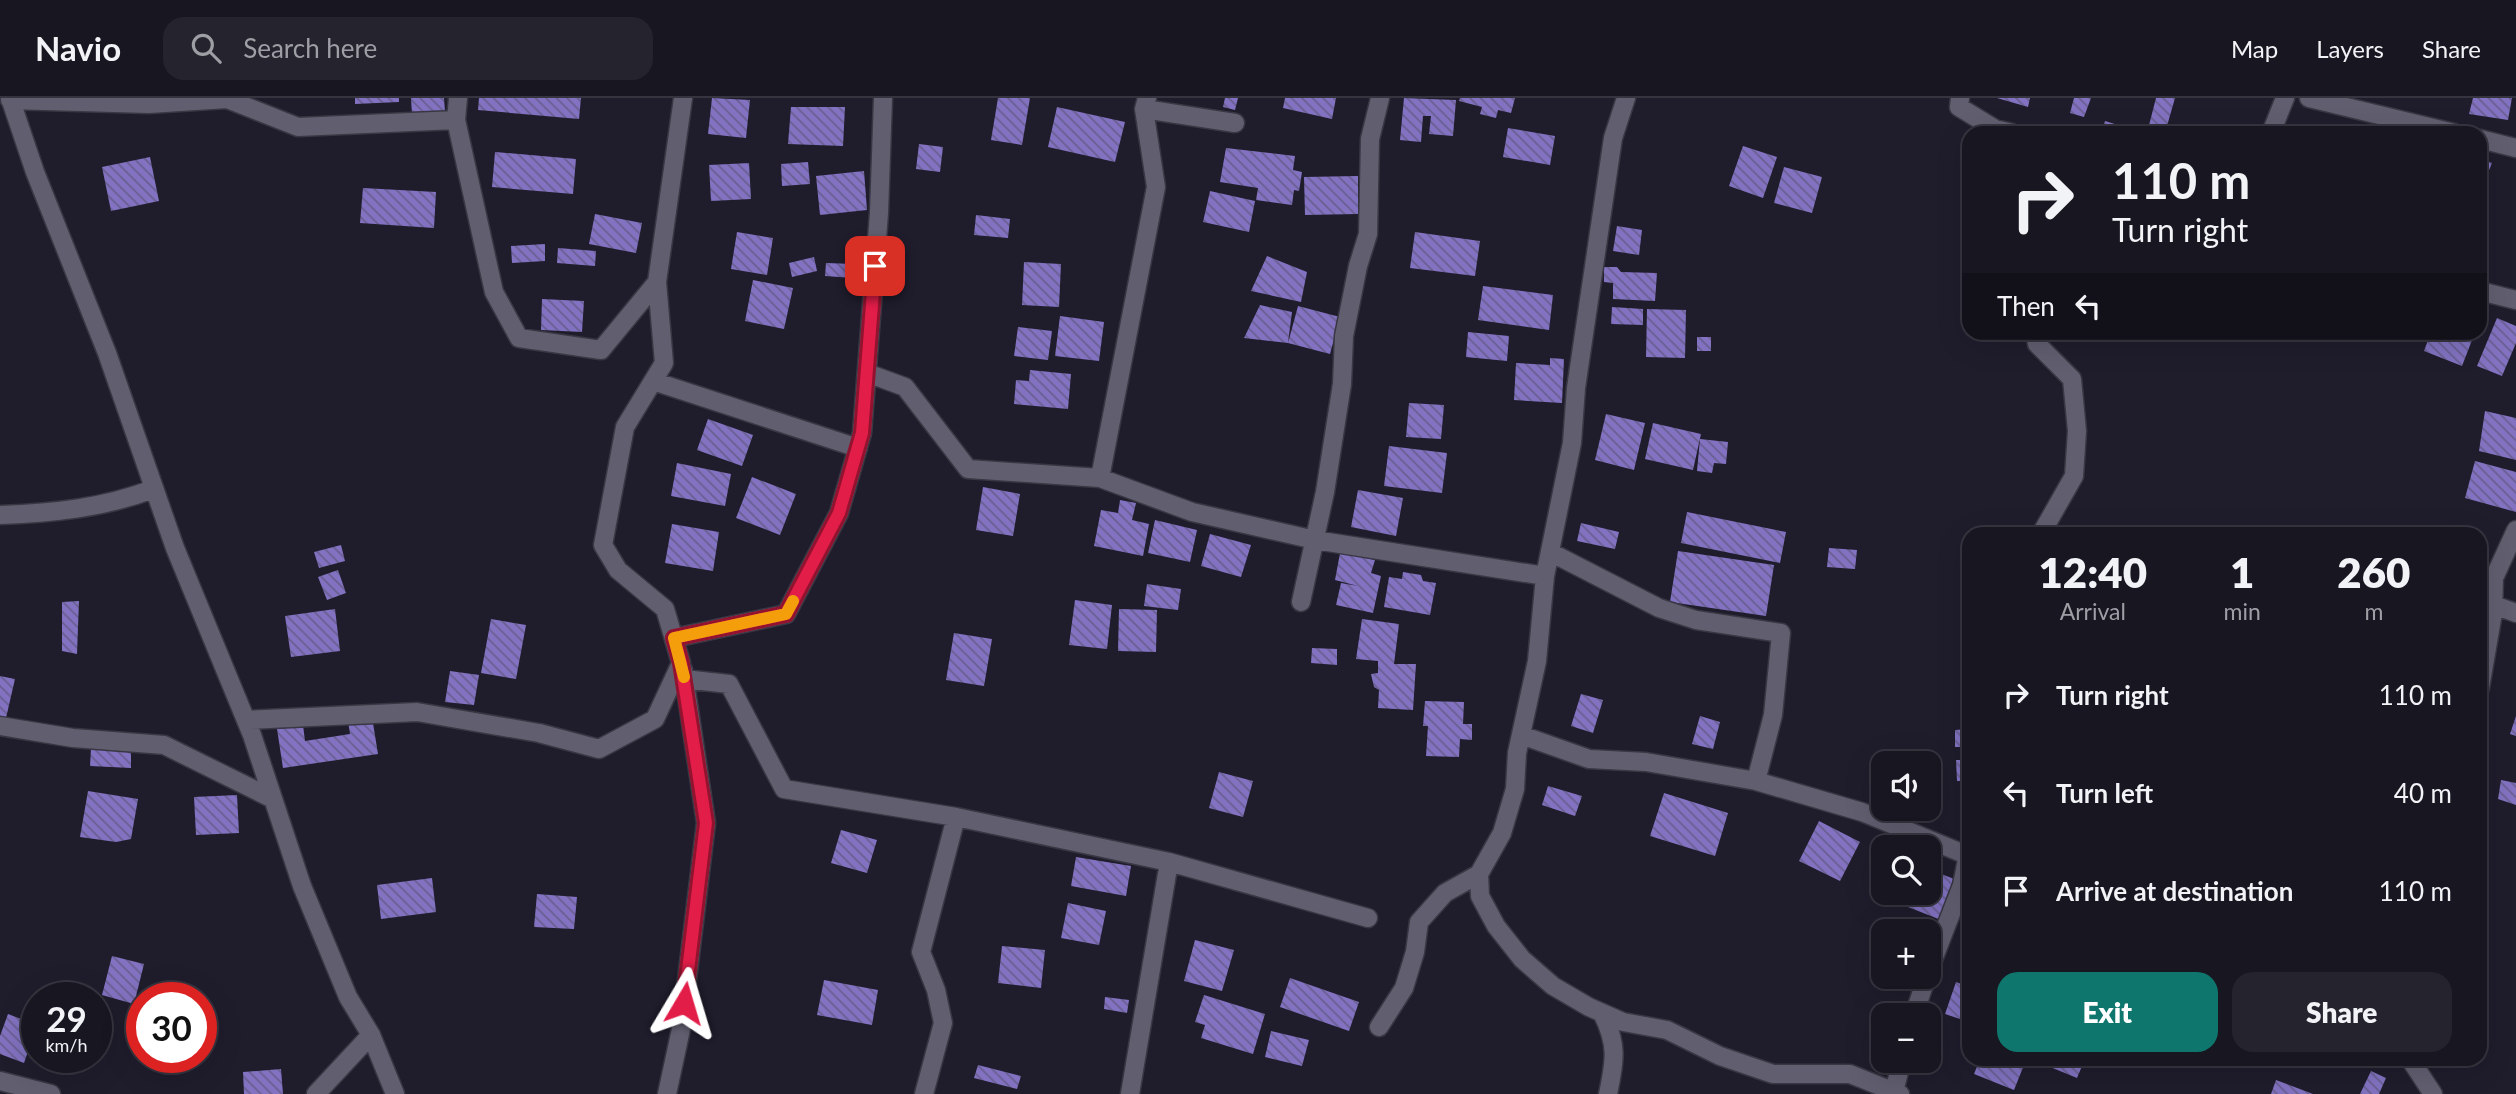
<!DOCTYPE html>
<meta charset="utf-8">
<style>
body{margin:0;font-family:Lato,sans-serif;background:#24232e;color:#f1f3f6;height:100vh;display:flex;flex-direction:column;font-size:26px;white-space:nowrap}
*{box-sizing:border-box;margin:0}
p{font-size:23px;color:#9e9fa5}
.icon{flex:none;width:38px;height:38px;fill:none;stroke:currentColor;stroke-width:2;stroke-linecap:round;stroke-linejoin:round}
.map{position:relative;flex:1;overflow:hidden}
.side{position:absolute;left:1962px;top:429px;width:525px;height:539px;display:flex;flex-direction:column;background:#171621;border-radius:21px;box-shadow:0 7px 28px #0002,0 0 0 2px #36353f}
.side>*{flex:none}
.guide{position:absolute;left:1962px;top:28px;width:525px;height:214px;border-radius:21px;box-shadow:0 7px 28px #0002,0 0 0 2px #36353f;background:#171621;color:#f1f3f6;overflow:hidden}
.fabs{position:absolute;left:1871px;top:653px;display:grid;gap:14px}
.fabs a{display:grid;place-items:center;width:70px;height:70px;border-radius:14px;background:#171621;box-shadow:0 7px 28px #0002,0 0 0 2px #36353f;font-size:35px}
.speed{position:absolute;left:21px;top:884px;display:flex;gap:14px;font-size:35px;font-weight:700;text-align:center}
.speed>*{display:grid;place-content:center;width:91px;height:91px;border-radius:50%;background:#171621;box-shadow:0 7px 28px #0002,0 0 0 2px #36353f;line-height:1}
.speed small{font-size:18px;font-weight:400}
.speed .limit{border:10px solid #d22;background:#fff;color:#111}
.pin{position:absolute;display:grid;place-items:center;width:60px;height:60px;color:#fff;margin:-30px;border-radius:14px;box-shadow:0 4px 10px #0006}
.me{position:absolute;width:77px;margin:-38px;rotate:7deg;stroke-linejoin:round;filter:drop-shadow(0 0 5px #0008)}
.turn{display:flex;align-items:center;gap:24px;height:147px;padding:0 35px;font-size:32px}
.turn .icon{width:91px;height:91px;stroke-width:2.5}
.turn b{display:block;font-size:49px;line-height:60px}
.then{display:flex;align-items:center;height:66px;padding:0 35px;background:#0003;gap:14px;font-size:26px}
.eta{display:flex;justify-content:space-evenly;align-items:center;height:119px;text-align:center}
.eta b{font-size:42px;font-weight:800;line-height:49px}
.primary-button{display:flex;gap:14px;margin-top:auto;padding:14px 35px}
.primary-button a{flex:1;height:80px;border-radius:21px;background:#0f766e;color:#fff;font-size:28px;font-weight:800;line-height:80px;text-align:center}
.primary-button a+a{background:#24232e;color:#f1f3f6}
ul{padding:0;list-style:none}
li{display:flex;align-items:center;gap:21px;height:98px;padding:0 35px}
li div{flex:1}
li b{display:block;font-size:26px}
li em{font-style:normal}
header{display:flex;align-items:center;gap:42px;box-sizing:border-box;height:98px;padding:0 35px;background:#171621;border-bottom:2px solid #36353f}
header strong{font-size:33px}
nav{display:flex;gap:38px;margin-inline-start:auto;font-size:24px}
.search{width:490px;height:63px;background:#24232e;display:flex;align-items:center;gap:18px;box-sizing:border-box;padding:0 24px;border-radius:21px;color:#9e9fa5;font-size:26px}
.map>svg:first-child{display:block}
.building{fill:url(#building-back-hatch)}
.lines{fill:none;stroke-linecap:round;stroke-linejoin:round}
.street-casing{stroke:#393743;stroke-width:21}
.street{stroke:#615e70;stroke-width:18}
.route-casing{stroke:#92132f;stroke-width:18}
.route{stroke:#e11d48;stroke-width:12}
.slow{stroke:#f59e0b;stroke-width:12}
</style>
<header>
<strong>Navio</strong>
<div class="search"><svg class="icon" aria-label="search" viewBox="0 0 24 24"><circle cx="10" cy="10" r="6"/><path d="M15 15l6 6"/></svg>Search here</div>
<nav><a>Map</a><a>Layers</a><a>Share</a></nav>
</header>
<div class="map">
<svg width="2516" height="996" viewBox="0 0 2516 996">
<defs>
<pattern id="building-back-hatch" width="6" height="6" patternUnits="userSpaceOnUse" patternTransform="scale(1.75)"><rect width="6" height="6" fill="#8272c1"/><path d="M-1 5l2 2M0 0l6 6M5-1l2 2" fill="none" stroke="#695f90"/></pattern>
</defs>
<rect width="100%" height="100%" fill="#1f1d2c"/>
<path class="building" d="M355 0H399V4L355 6Z
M411 0H444L445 14 412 17Z
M479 0H581L579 21 478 12Z
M712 0 750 2 746 40 708 36Z
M998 0H1030L1022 47 991 42Z
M1225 0H1238L1235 12 1223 9Z
M1285 0H1336L1332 21 1283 10Z
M1404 0 1456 2 1453 38 1429 36 1431 18H1423L1421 44 1400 42Z
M1460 0H1515L1511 15 1498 12 1496 20 1480 16 1482 9 1459 3Z
M1997 0H2030L2028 9Z
M2074 0H2091L2084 19 2070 15Z
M2156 0H2175L2165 35H2147Z
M2473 0H2512L2508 22 2469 16Z
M791 9H845L843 48 788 46Z
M1057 9 1125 24 1115 64 1048 49Z
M2105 23 2141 34V35H2101Z
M1508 30 1555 38 1550 67 1503 59Z
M919 46 943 49 940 74 916 71Z
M1743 48 1777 59 1763 100 1729 88Z
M1226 50 1295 58 1293 72 1302 74 1299 93 1294 92 1292 107 1256 102 1258 90 1220 84Z
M495 54 576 61 573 96 492 89Z
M150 59 159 103 111 113 102 69Z
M2480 61 2492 65 2480 94Z
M808 64 810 86 782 88 781 66Z
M749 65 751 101 711 103 709 67Z
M1784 69 1822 79 1812 115 1774 105Z
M864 73 867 112 820 117 816 78Z
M1358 78V116L1305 117 1304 79Z
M363 90 436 94 434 130 360 125Z
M1210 93 1255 103 1249 134 1203 124Z
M595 116 642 125 636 155 589 146Z
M976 117 1010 121 1008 140 974 137Z
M1617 128 1642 132 1639 157 1613 153Z
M737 134 773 140 767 177 731 171Z
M1415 134 1480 143 1475 178 1410 170Z
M545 146V163L512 165 511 148Z
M558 150 596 153 595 168 557 165Z
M1267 158 1307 174 1301 204 1251 193Z
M814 159 817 173 792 179 789 165Z
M1024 164 1061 166 1059 209 1022 207Z
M826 165 854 166 853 180 825 178Z
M1604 169H1617L1621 174 1657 175 1655 203 1613 201V185L1604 184Z
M753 182 793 190 784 231 745 223Z
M1483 188 1553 197 1549 232 1478 222Z
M542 201 584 203 582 234 541 232Z
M1260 207 1292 214 1288 245 1298 208 1340 219 1330 256 1288 245 1244 240Z
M1612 209 1643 211V227L1611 226Z
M1647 211 1686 212 1685 260 1646 259Z
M1060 218 1104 224 1099 263 1055 258Z
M2497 220 2516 228V245L2502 278 2477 268Z
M1018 229 1052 233 1048 262 1014 258Z
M1468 234 1509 238 1507 263 1466 259Z
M2431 234 2474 237 2462 268 2424 253Z
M1697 239H1711V253H1697Z
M1550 260 1564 261 1562 305 1514 302 1516 265 1550 267Z
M1030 272 1071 276 1068 311 1014 306 1016 282 1029 283Z
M1409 305 1444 307 1441 341 1406 339Z
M2485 313 2516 320V362L2479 353Z
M1606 316 1645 325 1634 372 1595 362Z
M708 321 753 337 742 368 697 352Z
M1653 325 1701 336 1693 372 1645 361Z
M1700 341 1728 344 1726 366 1714 365 1712 375 1697 373Z
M1389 348 1447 355 1442 395 1384 388Z
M2475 363 2516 374V414L2465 400Z
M677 365 731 376 725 408 671 398Z
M752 379 796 396 780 437 736 420Z
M983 389 1020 396 1013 438 976 432Z
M1358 392 1403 400 1396 438 1351 429Z
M1120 402 1136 405 1132 422 1149 426 1143 458 1094 448 1101 412 1118 415Z
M1687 414 1786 434 1780 465 1681 445Z
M1155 422 1197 432 1190 464 1148 455Z
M1581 425 1619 434 1615 451 1577 443Z
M672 426 719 434 713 473 665 465Z
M1210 436 1251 447 1241 479 1201 468Z
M341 447 345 463 319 470 314 454Z
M1829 450 1857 452 1855 471 1827 469Z
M1678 453 1774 467 1766 518 1670 504Z
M1340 455 1375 462 1371 475 1381 478 1373 515 1336 507 1341 485 1358 488 1335 482Z
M338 472 346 495 327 502 318 479Z
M1403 474 1421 477 1423 483 1436 485 1430 517 1384 509 1389 479 1402 481Z
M1147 486 1181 491 1178 512 1144 508Z
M1075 502 1112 507 1107 551 1069 547Z
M79 503 77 556 62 553V504Z
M335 511 340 553 291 559 285 518Z
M1119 511 1157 512 1156 554 1118 553Z
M491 521 526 527 516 581 481 575Z
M1362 521 1399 526 1394 566H1416L1413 612 1378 610 1379 592 1374 589 1371 576 1378 575V563L1356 561Z
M954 535 992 541 984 588 946 582Z
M1312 550 1337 551V567L1311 565Z
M450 573 479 577 474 607 445 604Z
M0 578 15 581 6 620 0 619Z
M1581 596 1603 602 1593 635 1571 628Z
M1425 603 1464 604 1463 626H1472V642L1460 641 1459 659 1426 658 1428 628H1423Z
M1700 618 1720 624 1713 651 1692 646Z
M2516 618V638L2510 636Z
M372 619 378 656 283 670 277 631 303 627 305 643 350 636 348 623Z
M1969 631V649H1955V632Z
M91 650 131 653V670L90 668Z
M1956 662H1969V683H1957Z
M1219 674 1253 683 1243 719 1209 710Z
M2501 682 2516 685V707L2498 701Z
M1548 688 1582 698 1575 718 1542 707Z
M88 693 138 701 131 741 116 744 80 739Z
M1664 695 1728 715 1715 758 1650 738Z
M237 697 239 735 196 737 194 699Z
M1819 723 1860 744 1840 783 1799 763Z
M841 732 877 742 867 775 831 765Z
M1076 759 1131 768 1126 798 1071 788Z
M1928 771 1957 782 1941 822 1903 807 1907 794H1928Z
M432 780 436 814 381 821 377 787Z
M537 796 577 799 574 831 534 829Z
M1068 805 1106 813 1099 847 1061 840Z
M1195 842 1234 852 1222 893 1184 883Z
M1002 848 1045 852 1041 890 998 885Z
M112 858 144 866 134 906 102 897Z
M1290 880 1359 904 1349 933 1280 909Z
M824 882 878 892 872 927 817 917Z
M1956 884 1969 889V924L1945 916Z
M1204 897 1265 916 1253 956 1201 940 1205 927 1195 924Z
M1105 899 1129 902 1127 915 1104 911Z
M8 916 37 927 24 965 0 956V938Z
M1271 933 1309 942 1302 968 1265 959Z
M1980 961H2024L2026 962 2014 992 1974 976Z
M2040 961H2085L2077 980 2038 964Z
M978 967 1021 978 1017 991 974 980Z
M281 971 283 996H244L243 974Z
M2371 973 2386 980 2379 996H2360Z
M2276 982 2313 996H2271Z"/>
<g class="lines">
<g class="street-casing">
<path id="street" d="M10 0 35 74 107 255 175 450 252 637 302 788 348 899 371 937 395 996
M1960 0 1959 9 1995 31 2012 35
M2309 0 2454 35
M10 2 149 6 227 1 298 29 456 22 458 0
M1144 11 1235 25
M456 22 494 194 519 240 601 252 657 184 683 0
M2271 35 2285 0
M2480 41 2516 50
M2480 193 2516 202
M2035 234 2037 246 2072 281 2077 333 2074 378 2041 436
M867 275 905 289 968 371 1100 380 1156 89 1144 11 1147 0
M653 283 858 350
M1100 380 1192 414 1315 442 1545 478 1572 345 1576 290 1613 40 1626 0
M0 417C53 415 104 410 153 391
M1301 504 1325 394 1342 286 1344 238 1358 168 1368 136 1370 41 1380 0
M2494 507 2516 515
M674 540 786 516 839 415 862 335 879 115 883 0
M684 581 729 586 784 691 956 719 921 854 936 892 943 925 924 996
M2480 590 2493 515 2494 480 2516 432
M246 622 417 614 539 635 599 651 655 621 681 565 665 511 618 472 603 447 625 329 664 265 657 184
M0 628 73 640 164 647 273 701
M1521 637 1589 661 1646 664 1756 683 1773 617 1781 535 1696 522 1659 510 1550 454
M1756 683 1862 714 1969 758
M956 719 1169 764 1368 820
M1479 776 1480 798 1496 828 1522 861 1553 888 1589 909 1623 924 1667 932 1720 958 1773 976H1850L1900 996
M1928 875 1962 787 1969 751
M1602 915C1618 946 1615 963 1608 996
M1914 917 1927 878
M1379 929 1404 890 1415 854 1419 824 1445 795 1479 776 1502 735 1515 691 1517 655 1537 563 1545 478
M2410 961 2433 996
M0 983 51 996
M1894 994 1902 962
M316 996 371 937
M667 996 681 931 706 725 683 572
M1130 996 1169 764"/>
</g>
<use href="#street" class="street"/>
</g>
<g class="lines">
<g class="route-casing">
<path id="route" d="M684 905 706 725 681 565 674 540 786 516 839 415 862 335 875 168"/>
</g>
<use href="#route" class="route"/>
<path class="slow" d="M684 579 674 540 786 516 793 503"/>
</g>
</svg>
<div class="fabs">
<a><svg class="icon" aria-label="sound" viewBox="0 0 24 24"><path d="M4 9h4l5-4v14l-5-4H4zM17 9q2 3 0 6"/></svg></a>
<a><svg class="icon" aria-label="search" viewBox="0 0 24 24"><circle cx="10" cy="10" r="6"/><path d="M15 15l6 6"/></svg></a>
<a>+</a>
<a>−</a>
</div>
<div class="speed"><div>29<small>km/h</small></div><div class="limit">30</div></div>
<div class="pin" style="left:875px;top:168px;background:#d93025"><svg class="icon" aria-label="arrive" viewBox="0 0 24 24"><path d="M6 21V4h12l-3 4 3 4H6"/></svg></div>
<svg class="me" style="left:684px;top:905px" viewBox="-20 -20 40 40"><path d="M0-17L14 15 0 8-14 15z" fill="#e11d48" stroke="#fff" stroke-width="4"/></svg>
<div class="guide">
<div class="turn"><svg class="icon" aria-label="right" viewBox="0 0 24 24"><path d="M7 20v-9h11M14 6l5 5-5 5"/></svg><div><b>110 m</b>Turn right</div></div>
<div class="then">Then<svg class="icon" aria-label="left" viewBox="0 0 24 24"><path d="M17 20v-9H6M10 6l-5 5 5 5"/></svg></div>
</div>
<section class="side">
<div class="eta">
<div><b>12:40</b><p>Arrival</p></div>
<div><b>1</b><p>min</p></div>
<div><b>260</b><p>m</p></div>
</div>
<ul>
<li><svg class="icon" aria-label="right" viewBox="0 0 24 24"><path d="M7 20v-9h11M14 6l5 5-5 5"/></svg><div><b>Turn right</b></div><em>110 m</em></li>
<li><svg class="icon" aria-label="left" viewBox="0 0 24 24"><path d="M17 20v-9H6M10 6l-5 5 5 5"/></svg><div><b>Turn left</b></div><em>40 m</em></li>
<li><svg class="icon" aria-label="arrive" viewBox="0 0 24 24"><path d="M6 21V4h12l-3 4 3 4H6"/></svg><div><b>Arrive at destination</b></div><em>110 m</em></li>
</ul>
<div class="primary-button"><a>Exit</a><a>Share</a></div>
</section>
</div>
